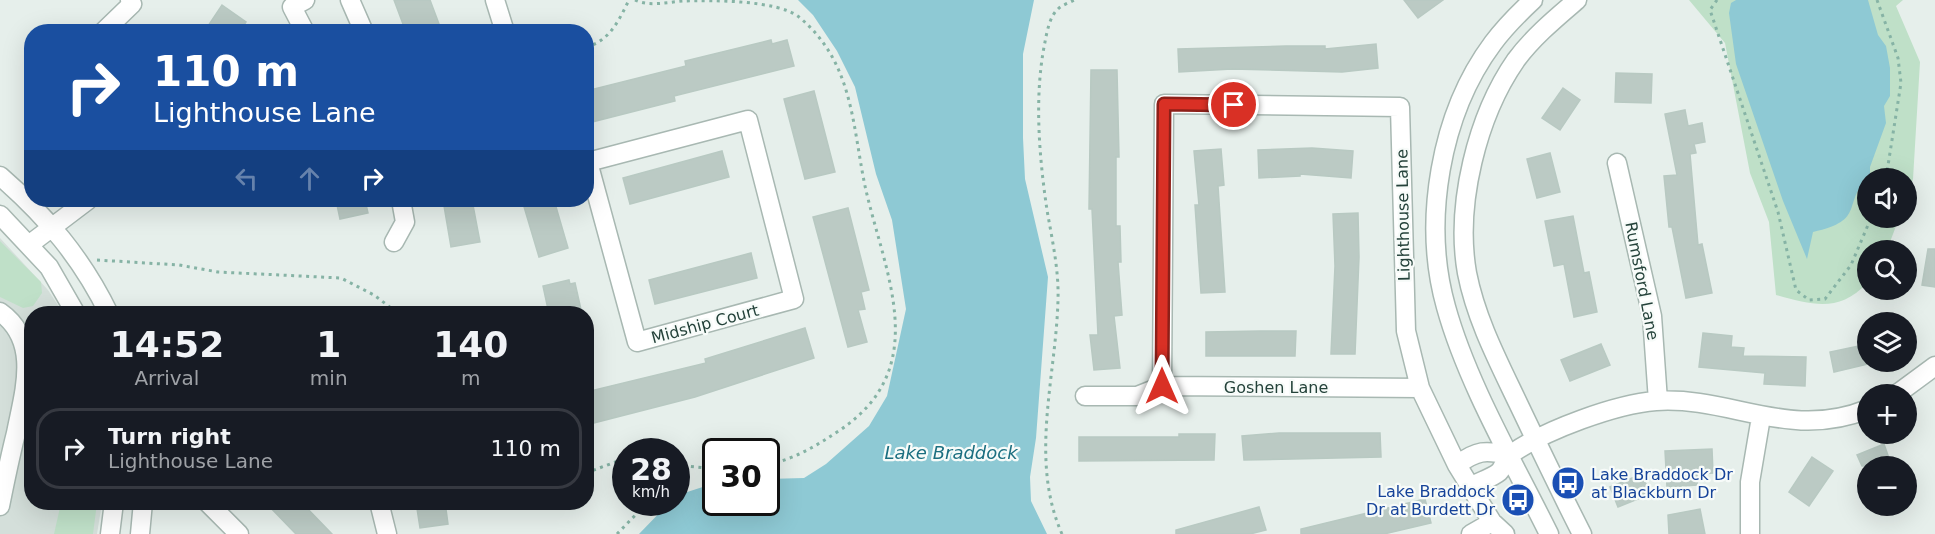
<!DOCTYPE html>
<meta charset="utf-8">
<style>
body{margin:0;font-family:"DejaVu Sans",sans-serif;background:#20242c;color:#f1f3f6;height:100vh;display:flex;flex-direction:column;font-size:22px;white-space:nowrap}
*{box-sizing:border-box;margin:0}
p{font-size:20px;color:#9ea1a6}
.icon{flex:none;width:33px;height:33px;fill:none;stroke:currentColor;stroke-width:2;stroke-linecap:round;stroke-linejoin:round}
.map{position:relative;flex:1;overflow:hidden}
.details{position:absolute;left:24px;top:306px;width:570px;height:204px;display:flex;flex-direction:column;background:#171b24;border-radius:24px;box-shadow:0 6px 24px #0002}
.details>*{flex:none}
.guide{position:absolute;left:24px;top:24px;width:570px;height:183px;border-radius:24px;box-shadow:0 6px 24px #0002;background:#1a4fa0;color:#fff;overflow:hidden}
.controls{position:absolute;left:1857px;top:168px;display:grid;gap:12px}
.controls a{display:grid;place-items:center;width:60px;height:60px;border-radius:50%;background:#171b24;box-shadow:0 6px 24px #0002;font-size:30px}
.speed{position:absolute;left:612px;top:438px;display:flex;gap:12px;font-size:30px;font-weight:700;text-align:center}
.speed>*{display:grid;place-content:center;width:78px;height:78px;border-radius:50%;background:#171b24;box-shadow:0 6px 24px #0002;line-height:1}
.speed small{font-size:15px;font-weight:400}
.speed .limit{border:3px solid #111;border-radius:9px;background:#fff;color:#111}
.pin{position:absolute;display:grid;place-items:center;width:51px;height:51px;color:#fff;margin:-26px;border:3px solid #fff;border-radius:50%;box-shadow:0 2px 6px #0007}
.me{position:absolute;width:66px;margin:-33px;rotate:0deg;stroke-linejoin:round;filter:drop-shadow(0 0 4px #0008)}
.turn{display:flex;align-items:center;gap:21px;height:126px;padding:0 30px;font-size:27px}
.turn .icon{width:78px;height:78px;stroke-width:2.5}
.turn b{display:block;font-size:42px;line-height:51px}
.lanes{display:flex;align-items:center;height:57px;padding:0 30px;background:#0003;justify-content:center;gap:30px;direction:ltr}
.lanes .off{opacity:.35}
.eta{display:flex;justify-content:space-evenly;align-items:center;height:102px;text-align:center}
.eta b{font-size:36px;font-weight:700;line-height:42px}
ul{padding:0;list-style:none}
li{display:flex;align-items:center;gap:18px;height:81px;margin:0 12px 9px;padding:0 18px;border:3px solid #363941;border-radius:24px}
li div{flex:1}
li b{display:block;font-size:22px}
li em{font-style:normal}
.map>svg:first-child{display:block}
.built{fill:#d4dfda}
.green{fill:#bfe0c8}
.water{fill:#8ec9d4}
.building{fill:#bbcac4;stroke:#b8c9c2;stroke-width:1.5}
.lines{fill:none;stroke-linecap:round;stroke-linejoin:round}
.minor-casing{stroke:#a8b8b2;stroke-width:21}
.path{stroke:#86b3a5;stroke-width:3;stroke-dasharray:3 4.5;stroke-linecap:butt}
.minor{stroke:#fff;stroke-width:18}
.route-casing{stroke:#8d1f18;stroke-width:15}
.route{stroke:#d93025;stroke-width:10}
.labels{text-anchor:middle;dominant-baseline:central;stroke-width:4.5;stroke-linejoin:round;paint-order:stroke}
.street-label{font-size:16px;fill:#24423a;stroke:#f7fbf9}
.transit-label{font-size:16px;fill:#164399;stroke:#f7fbf9;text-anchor:start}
.water-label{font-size:18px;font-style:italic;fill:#1c6f80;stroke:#f7fbf9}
</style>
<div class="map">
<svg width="1935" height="534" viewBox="0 0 1935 534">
<rect width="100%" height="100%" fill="#e6efeb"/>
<path class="built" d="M0 238 48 290 63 313 32 314V502L102 503 97 534H0Z"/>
<path class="green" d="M1689 0H1903L1896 6 1920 62 1913 179 1907 198 1906 178H1868V218H1899L1887 250H1868L1867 283C1839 313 1813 305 1776 295L1769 222 1750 173 1725 43Z
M0 241 41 282 42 293 33 306 23 308 0 297Z
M61 503H97L93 534H54Z"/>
<path class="water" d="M798 0H1034L1023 54V138L1025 179 1048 277 1036 438 1030 477 1031 501 1047 534H639L669 503 676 502 678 495 715 483 716 502H766L767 479 804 478 826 464 869 426 887 396 906 309 892 220 876 174 855 87 837 51 813 15Z
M1736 0H1868L1878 35 1886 46 1890 68V96L1884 106 1886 123 1870 167V176C1840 203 1868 220 1813 232L1807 259 1783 201 1736 64 1729 13 1731 3Z"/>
<path class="building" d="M394 0H430L442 32H406Z
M1404 0H1443L1418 18Z
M222 5 246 22 239 32H204Z
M771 40 772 44 787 40 794 66 674 96 675 101 592 122 586 91 686 66 685 61Z
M1376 44 1378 68 1342 72 1232 69 1179 72 1178 49 1286 46H1325V49Z
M1091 70H1117L1119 157H1116V226H1120L1121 262H1118L1122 315 1114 316 1120 368 1094 370 1090 335H1098L1092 209H1089Z
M1616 73 1652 74 1651 103 1615 102Z
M1563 88 1580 100 1560 130 1542 118Z
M814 91 835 172 805 179 784 99Z
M1685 110 1688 126 1702 123 1705 142 1694 144 1696 153 1690 154 1698 245 1702 244 1712 293 1686 298 1672 227H1669L1664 176 1677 175 1665 114Z
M1312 148 1353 151 1351 178 1300 174V176L1259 178 1258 150Z
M1221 149 1224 185 1218 186 1225 292 1201 293 1195 205H1199L1194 151Z
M722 151 729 177 630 204 623 178Z
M1550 153 1560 192 1537 198 1527 159Z
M336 200H365L368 213 340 219Z
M443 200H472L480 242 451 247Z
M522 200H554L568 248 539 257Z
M848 208 869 290 861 292 865 309 858 310 867 342 848 347 813 217Z
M1358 213 1359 257 1355 354H1331L1335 266 1333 214Z
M1573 216 1584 273 1589 272 1597 312 1574 317 1564 264 1554 266 1545 221Z
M1928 249H1935V287L1922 285Z
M751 253 757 278 655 304 649 280Z
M569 280 570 284 575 283 582 314H549L543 286Z
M805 328 814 358 695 397 586 425V392L706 363 705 359Z
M1260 331H1296L1295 356H1206V332Z
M1703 333 1732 336 1731 347 1744 348 1743 356 1806 357 1805 386 1764 384 1765 373 1699 367Z
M1601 344 1610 365 1570 381 1561 360Z
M1864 345 1868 364 1834 372 1830 352Z
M1279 433H1380L1381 457 1244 460 1242 436Z
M1179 434H1215L1214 460 1079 461V437H1179Z
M1884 444 1891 464 1884 466H1862L1857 455Z
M1712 449 1713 473 1697 474V485L1667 487 1665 451Z
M1812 457 1833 471 1809 506 1789 492Z
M1642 474 1650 494 1618 507 1610 487Z
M1425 499 1431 523 1384 534H1301V529Z
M265 502H301L332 534H296Z
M416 502H445L448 524 420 528Z
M1259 507 1266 530 1250 534H1176V530Z
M1700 509 1705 534H1669L1668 515Z"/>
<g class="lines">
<g class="minor-casing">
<path id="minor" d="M350 0 364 32
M495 0 505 32
M1533 0C1519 13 1505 27 1493 43 1440 114 1422 222 1446 307 1467 383 1514 463 1549 534
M1577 0C1556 18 1533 37 1516 60 1477 116 1455 205 1467 273 1476 319 1498 361 1518 403 1539 447 1560 491 1582 534
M103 32 132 4 130 0
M305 32 292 7 305 0
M748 120 794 299 637 342 588 162Z
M1617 163 1652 316 1658 401
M0 176C46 216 82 258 109 314
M0 215 49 267 76 314
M394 242 405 222 401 200
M30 244 88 200
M0 312C41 341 24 392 16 433 10 457 5 481 0 506
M1420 388 1162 386 1164 104 1400 107 1406 331 1420 388 1457 465 1492 522 1505 534
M1897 394 1935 366
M1085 396H1137L1162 386
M1457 465C1477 450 1485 450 1510 455
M1470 487C1478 482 1492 478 1499 472 1504 467 1505 458 1511 454 1545 430 1616 404 1656 401 1731 396 1789 441 1868 409
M207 502 239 534
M379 502 387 534
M110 534 114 502
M140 534 143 502
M1471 534 1492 522
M1750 534V482L1761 417"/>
</g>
<path class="path" d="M635 0C650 7 667 2 684 1 711 0 778 0 799 17 853 62 852 123 865 186 884 272 934 367 840 430 816 446 795 459 766 465
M1717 0 1710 10 1778 212 1796 290 1809 300 1825 299 1851 265 1871 218
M1877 0 1898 58 1901 83 1886 178
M586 47C610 41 619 20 629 0
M97 260 179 265 218 272 341 278 374 295 399 314
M676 465 716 469
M586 473 626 458
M617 534 648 502
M1062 534C1029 460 1056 377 1058 300 1059 270 1052 239 1047 210 1039 156 1034 95 1045 42 1047 31 1050 16 1058 9 1062 5 1069 3 1074 0"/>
<use href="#minor" class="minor"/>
</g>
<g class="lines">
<g class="route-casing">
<path id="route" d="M1162 386 1164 104 1234 105"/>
</g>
<use href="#route" class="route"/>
</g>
<defs>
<g id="bus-disc" transform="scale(1.725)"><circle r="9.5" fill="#1a4fb4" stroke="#f7fbf9"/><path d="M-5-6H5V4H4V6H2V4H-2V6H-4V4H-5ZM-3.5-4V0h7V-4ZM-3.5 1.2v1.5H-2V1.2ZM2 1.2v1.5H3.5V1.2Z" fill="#fff"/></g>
</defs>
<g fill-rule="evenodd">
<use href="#bus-disc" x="1568" y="483"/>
<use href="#bus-disc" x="1518" y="500"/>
</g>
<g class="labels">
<g class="street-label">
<text transform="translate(1403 215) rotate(-91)">Lighthouse Lane</text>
<text transform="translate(1642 281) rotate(79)">Rumsford Lane</text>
<text transform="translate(705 324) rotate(-15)">Midship Court</text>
<text x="1276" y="387">Goshen Lane</text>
</g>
<g class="transit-label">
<text x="1591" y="474">Lake Braddock Dr<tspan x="1591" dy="18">at Blackburn Dr</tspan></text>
<text x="1495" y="491" text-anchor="end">Lake Braddock<tspan x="1495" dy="18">Dr at Burdett Dr</tspan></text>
</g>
<g class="water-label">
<text x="951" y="452">Lake Braddock</text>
</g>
</g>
</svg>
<div class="controls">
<a><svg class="icon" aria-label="sound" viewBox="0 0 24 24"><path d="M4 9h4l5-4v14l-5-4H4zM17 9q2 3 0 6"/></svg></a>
<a><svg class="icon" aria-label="search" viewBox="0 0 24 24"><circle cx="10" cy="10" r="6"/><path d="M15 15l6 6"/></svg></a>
<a><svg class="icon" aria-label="layers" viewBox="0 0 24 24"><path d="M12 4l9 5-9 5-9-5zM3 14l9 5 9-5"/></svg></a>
<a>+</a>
<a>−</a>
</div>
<div class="speed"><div>28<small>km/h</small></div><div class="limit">30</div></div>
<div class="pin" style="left:1234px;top:105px;background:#d93025"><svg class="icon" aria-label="arrive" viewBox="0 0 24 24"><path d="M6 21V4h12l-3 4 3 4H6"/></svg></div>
<svg class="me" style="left:1162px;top:386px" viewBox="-20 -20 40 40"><path d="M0-17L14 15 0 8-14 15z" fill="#d93025" stroke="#fff" stroke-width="4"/></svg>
<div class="guide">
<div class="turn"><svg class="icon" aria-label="right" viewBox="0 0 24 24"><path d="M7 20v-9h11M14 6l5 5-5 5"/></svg><div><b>110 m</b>Lighthouse Lane</div></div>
<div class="lanes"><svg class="icon off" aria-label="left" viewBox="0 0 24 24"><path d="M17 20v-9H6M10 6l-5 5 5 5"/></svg><svg class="icon off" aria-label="ahead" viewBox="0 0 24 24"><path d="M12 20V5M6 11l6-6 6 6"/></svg><svg class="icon" aria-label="right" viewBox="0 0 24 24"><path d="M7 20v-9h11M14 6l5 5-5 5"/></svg></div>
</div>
<section class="details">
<div class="eta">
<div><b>14:52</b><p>Arrival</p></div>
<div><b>1</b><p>min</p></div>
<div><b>140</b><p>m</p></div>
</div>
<ul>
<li><svg class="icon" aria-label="right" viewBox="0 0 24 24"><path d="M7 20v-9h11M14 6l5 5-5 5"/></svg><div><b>Turn right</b><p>Lighthouse Lane</p></div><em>110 m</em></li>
</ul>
</section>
</div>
